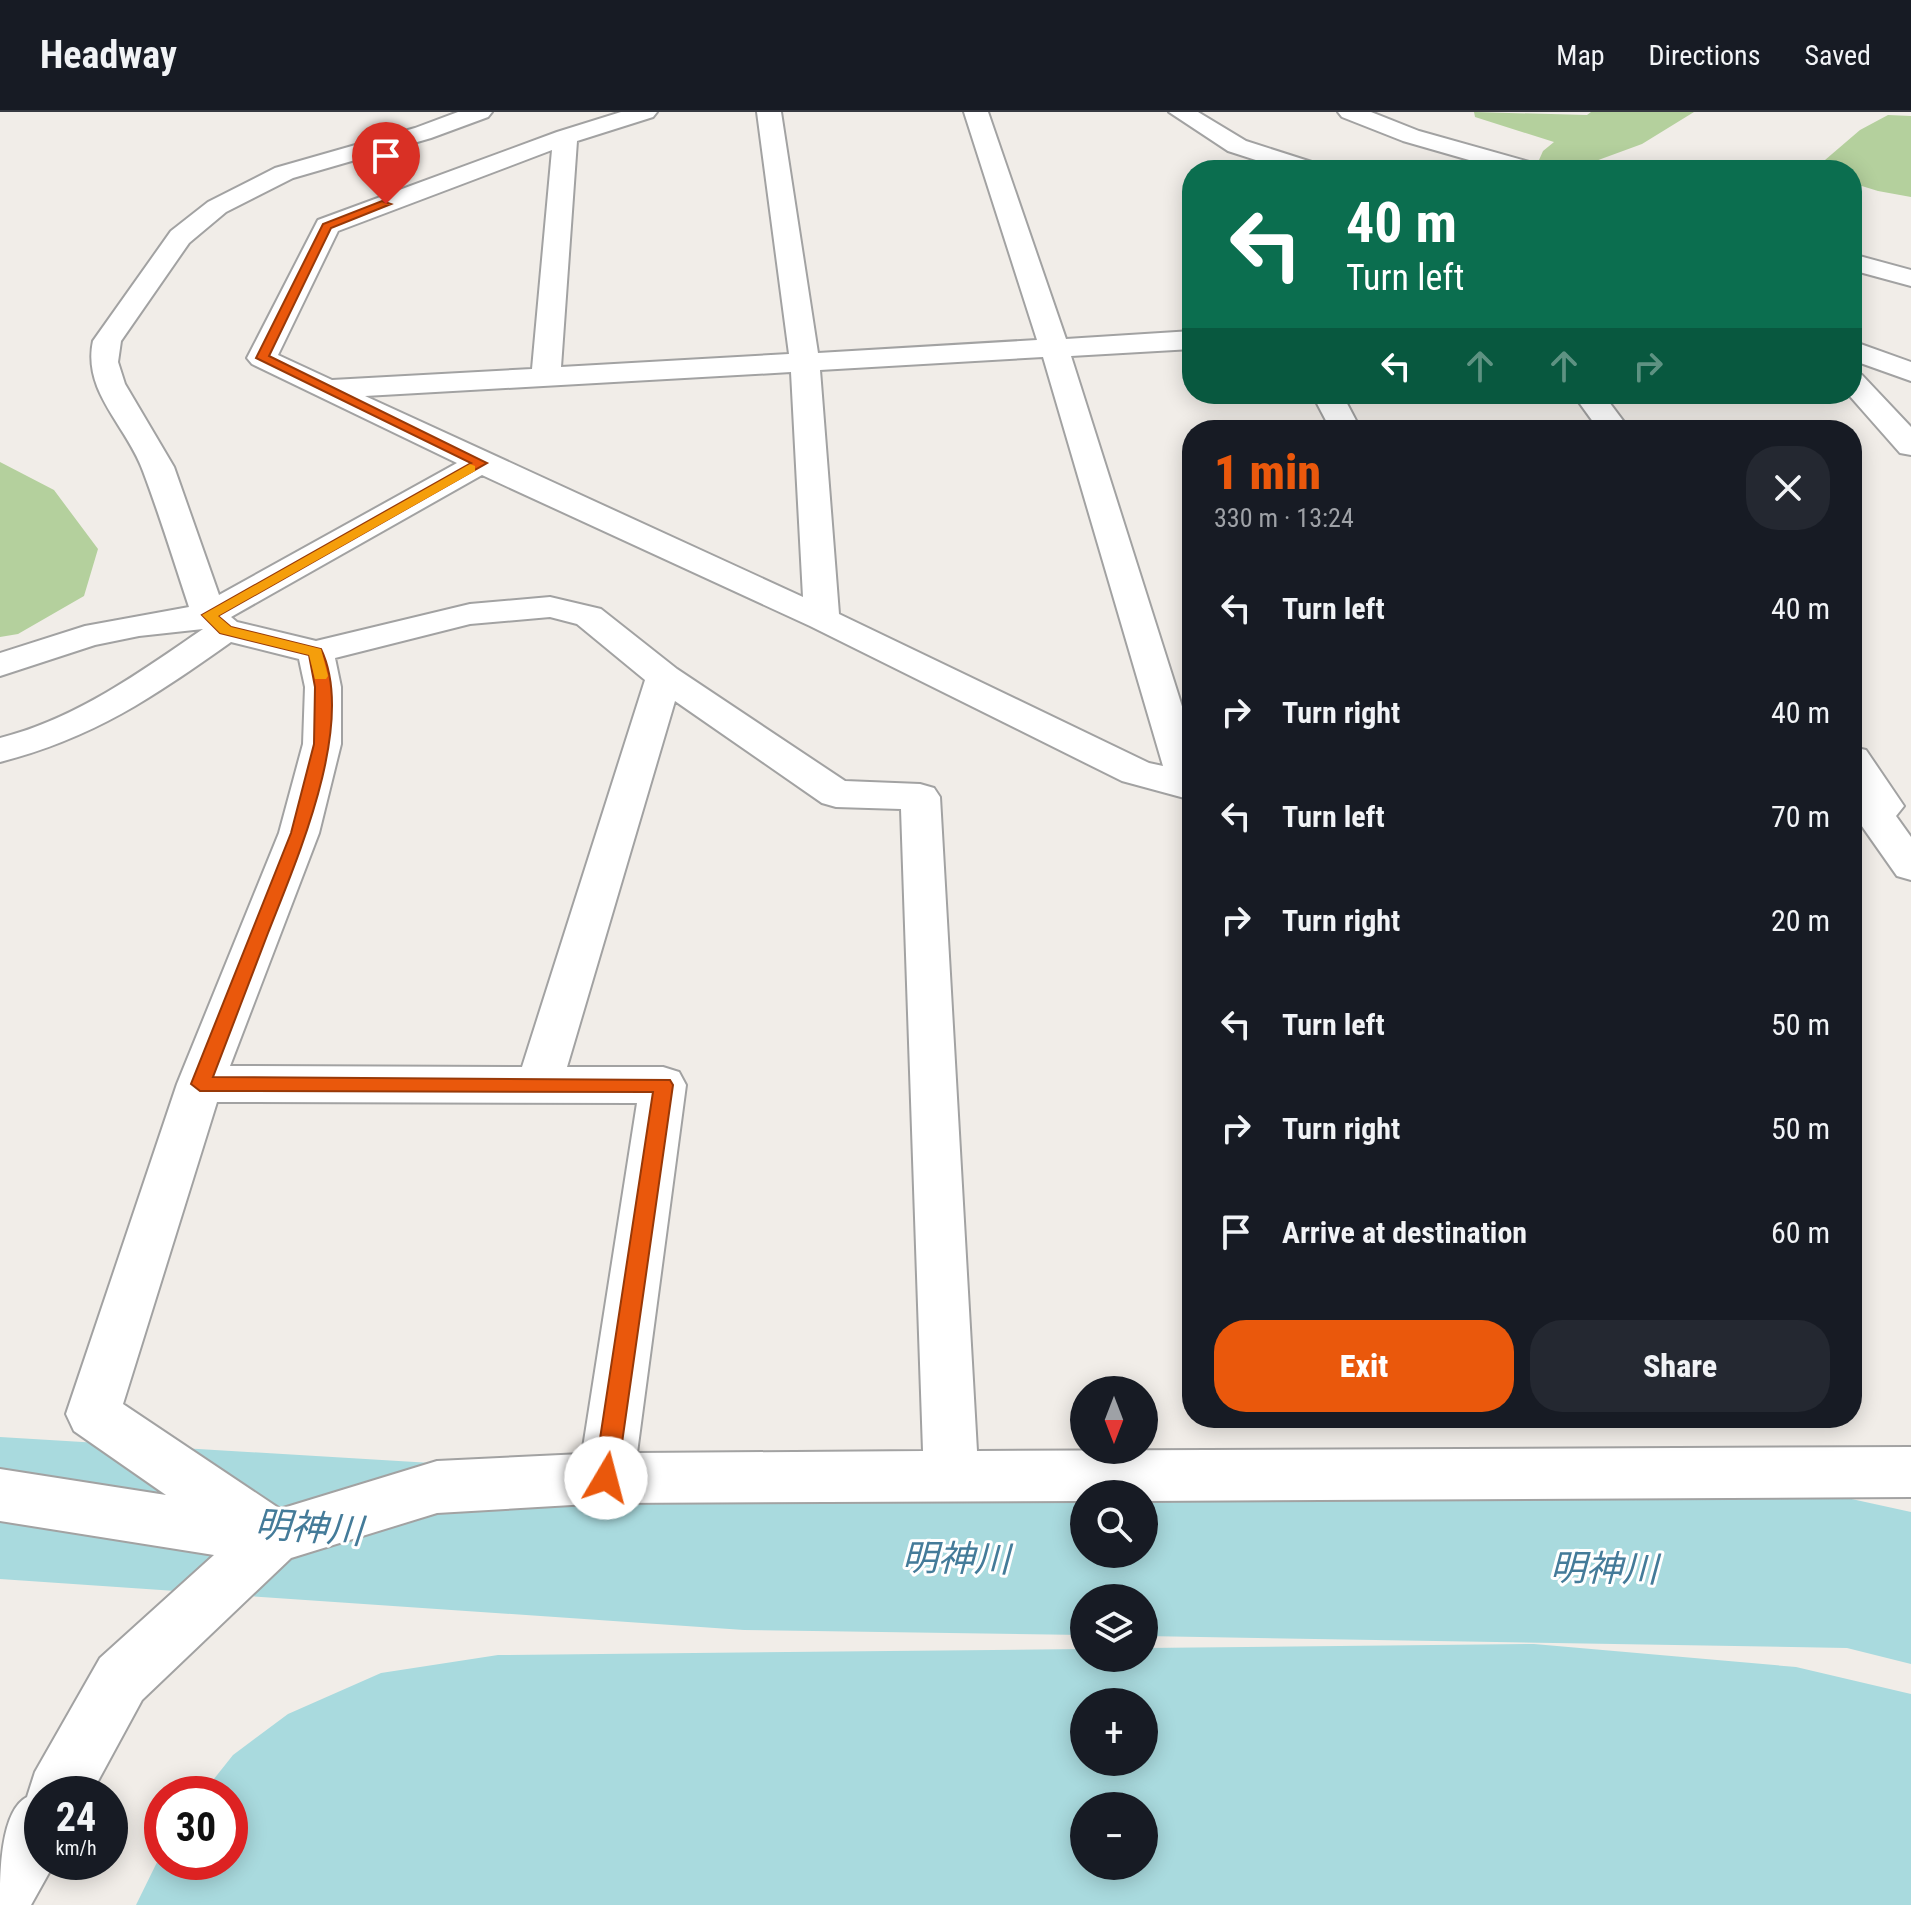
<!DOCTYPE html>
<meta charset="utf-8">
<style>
body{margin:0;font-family:"Roboto Condensed","Noto Sans JP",sans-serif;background:#242831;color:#f1f3f6;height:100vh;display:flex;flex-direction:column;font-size:30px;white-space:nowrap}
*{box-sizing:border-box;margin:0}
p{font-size:26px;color:#9ea1a6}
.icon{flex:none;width:44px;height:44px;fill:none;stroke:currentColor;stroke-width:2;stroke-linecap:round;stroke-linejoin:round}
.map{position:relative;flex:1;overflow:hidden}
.drawer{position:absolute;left:1182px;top:308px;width:680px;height:1008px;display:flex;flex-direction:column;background:#171b24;border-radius:32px;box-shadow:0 4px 20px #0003}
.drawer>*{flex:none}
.guide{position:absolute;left:1182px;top:48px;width:680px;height:244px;border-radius:32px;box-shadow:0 4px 20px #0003;background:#0b6e4f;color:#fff;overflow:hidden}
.needle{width:52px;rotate:180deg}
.tools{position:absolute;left:1070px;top:1264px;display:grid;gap:16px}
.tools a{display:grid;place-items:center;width:88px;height:88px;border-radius:50%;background:#171b24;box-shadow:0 4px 20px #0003;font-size:40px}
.speed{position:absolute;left:24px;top:1664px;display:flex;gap:16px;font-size:40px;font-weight:700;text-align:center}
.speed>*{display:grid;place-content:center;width:104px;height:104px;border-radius:50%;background:#171b24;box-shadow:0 4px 20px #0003;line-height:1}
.speed small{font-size:20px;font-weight:400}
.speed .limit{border:12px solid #d22;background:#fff;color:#111}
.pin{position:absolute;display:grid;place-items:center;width:68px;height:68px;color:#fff;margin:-82px -34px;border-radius:50% 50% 50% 0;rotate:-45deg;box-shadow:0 0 8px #0007}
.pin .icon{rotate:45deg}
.me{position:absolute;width:88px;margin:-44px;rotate:8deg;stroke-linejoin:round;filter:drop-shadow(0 0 6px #0008)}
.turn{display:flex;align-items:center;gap:28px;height:168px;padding:0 32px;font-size:36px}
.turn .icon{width:104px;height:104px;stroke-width:2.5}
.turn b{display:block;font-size:56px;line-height:68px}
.lanes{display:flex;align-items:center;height:76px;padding:0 32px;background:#0003;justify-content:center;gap:40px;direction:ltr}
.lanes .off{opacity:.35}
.round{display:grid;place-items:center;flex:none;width:84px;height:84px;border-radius:32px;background:#242831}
.head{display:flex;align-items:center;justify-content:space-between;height:136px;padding:0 32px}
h1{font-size:48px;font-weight:800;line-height:60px;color:#ea580c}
.cta{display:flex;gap:16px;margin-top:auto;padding:16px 32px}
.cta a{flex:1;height:92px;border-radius:32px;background:#ea580c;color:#fff;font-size:32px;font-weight:800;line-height:92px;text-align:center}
.cta a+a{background:#242831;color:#f1f3f6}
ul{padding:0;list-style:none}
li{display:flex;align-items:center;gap:24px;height:104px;padding:0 32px}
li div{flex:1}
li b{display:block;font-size:30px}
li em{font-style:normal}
header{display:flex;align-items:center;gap:48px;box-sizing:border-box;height:112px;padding:0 40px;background:#171b24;border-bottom:2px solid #363941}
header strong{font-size:38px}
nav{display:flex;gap:44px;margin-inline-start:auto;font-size:28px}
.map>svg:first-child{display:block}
.forest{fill:#b4d09d}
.water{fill:#a9dade;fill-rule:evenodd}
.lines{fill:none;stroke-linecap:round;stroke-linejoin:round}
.river{fill:#a9dade;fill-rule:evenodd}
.minor-casing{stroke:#a2a2a2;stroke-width:4}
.minor{fill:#fff;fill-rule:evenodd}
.route{fill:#ea580c;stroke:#983908;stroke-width:2}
.slow{fill:#f59e0b}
.labels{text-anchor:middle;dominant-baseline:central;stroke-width:6;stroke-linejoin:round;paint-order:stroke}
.near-water-label{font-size:36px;font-style:italic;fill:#447b99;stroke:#fff}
</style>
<header>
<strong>Headway</strong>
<nav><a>Map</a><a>Directions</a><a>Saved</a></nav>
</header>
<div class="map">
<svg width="1911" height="1793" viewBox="0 0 1911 1793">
<rect width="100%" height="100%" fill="#f1ede8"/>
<path class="forest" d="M1474 0 1587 3 1591 0H1694L1642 32 1582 54H1554L1539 48 1543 39 1554 30 1475 5Z
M1888 3 1911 4V85L1878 79 1852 71V58H1833L1825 48 1860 18Z
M0 350 54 378 98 437 84 484 18 522 0 525Z"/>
<path class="water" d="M1534 1532 1796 1555 1911 1582V1793H136L162 1740V1750H230V1682H202L233 1643 288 1602 381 1561 498 1543 1084 1537V1546H1144V1536ZM1084 1590H1144V1650H1084ZM1144 1694V1754H1084V1694Z"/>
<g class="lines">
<path class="river" d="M0 1325 744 1370 1847 1386 1911 1400V1552L1847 1536 1144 1524V1486H1084V1523L744 1518 0 1467ZM1084 1382H1144V1442H1084Z"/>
<g class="minor-casing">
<path id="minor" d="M458 0H492L488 5 431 26 293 66 226 100 189 131 121 229 118 250 125 272 174 355 219 483 457 351 252 252 247 246 318 108 557 20 621 0H657L653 5 577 29 561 255 789 242 757 0H781L818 241 1037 228 964 0H988L1066 227 1192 219V237L1071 244 1192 626V688L1122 669 810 514 482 363 231 505 237 510 316 529 470 492 550 485 601 497 677 557 845 669 920 672 934 676 940 685 977 1339 1911 1335V1385L1144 1389V1382H1084V1389L606 1391 437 1401 291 1446 142 1588 91 1682H42V1750H55L31 1793H0C0 1763 0 1699 27 1685L35 1660 100 1546 214 1443 0 1409V1357L166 1383 74 1319 66 1302 177 972 279 721 303 632 305 575 299 547 231 530C153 585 94 626 0 650V626C76 607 140 560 203 517L139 524 95 533 0 564V541L85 514 189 495C174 450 160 404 143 359 127 314 82 280 93 229L171 119 208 90 275 56 415 16ZM552 38 532 257 332 268 278 243 338 119ZM1043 245 1163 654 1149 651 839 502 820 258ZM791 260 803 485 365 284ZM550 505 577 512 645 568 522 955 230 954 319 721 341 632V575L335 546 470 512ZM675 589 822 691 836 695 901 697 923 1339 637 1341 686 973 679 960 663 955H567ZM217 990 637 991 582 1342 437 1349 280 1397 123 1292Z
M1169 0H1198L1246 29 1321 53 1324 58H1287L1228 39Z
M1338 0H1371L1419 19 1540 53 1543 58H1504L1403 29 1342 5Z
M1852 142 1911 158V174L1852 158Z
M1852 229 1911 250V269L1852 248Z
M1852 260 1862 263 1911 315V343L1900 341 1848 282H1852Z
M1312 282H1342L1361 318H1331Z
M1573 282H1603L1630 318H1599Z
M1852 635 1866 638 1904 694 1896 704 1911 725V768L1897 764 1852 700V692L1858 686 1852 676Z"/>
</g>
<use href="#minor" class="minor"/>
</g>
<path class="route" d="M382 89 391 92 331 116 269 244 487 351 218 504 231 515 321 537C357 612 296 749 268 821 250 869 231 917 213 965L670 968 673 973 617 1366 614 1374 606 1377 598 1374 594 1366 653 980 200 979 191 972 291 721 314 632 315 575 309 543 220 521 202 503 471 351 256 246 323 112Z"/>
<path class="slow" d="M470 352 475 354V359L218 504 231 515 321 537 328 564 326 567H315L309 543 220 521 202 503Z"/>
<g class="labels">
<g class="near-water-label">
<text transform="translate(309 1416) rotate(4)">明神川</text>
<text transform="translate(956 1447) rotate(1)">明神川</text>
<text transform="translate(1604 1457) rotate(1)">明神川</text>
</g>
</g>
</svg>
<div class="tools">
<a><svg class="needle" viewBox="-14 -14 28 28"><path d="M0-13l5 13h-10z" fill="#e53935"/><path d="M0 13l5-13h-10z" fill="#9ea1a6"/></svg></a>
<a><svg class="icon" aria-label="search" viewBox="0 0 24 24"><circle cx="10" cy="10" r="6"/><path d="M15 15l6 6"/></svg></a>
<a><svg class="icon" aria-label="layers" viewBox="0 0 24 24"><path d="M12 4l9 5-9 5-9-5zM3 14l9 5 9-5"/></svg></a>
<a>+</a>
<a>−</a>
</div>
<div class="speed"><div>24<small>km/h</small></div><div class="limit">30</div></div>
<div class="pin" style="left:386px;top:92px;background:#d93025"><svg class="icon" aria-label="arrive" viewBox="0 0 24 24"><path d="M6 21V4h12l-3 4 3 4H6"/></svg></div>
<svg class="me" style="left:606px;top:1366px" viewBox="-20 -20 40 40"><circle r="19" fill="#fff"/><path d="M0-13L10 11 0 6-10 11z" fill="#ea580c"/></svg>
<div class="guide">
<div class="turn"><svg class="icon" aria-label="left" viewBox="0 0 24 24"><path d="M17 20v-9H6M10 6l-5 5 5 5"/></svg><div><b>40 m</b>Turn left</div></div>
<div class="lanes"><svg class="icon" aria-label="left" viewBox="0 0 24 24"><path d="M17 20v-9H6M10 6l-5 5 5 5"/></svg><svg class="icon off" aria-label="ahead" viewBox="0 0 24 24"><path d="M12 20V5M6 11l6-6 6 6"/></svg><svg class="icon off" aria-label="ahead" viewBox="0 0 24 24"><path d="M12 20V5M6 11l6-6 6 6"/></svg><svg class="icon off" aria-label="right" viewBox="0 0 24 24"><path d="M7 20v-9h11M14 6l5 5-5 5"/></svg></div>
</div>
<section class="drawer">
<div class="head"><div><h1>1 min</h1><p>330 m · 13:24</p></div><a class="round"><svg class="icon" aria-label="close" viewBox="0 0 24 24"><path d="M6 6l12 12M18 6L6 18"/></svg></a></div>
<ul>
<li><svg class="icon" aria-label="left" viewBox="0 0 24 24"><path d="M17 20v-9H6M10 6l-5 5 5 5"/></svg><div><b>Turn left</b></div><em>40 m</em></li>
<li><svg class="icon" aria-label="right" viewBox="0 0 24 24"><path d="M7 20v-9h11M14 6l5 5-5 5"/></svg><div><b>Turn right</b></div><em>40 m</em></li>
<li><svg class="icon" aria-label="left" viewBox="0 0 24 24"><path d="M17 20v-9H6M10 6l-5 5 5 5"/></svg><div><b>Turn left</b></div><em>70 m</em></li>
<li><svg class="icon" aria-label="right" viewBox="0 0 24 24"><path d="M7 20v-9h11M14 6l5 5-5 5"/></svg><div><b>Turn right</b></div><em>20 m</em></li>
<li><svg class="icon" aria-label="left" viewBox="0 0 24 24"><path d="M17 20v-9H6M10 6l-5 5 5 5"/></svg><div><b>Turn left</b></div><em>50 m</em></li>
<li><svg class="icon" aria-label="right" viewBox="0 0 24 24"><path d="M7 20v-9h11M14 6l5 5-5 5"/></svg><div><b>Turn right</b></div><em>50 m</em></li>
<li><svg class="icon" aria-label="arrive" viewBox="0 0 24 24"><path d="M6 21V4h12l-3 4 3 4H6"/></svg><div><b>Arrive at destination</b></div><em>60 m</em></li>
</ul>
<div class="cta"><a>Exit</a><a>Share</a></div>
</section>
</div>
